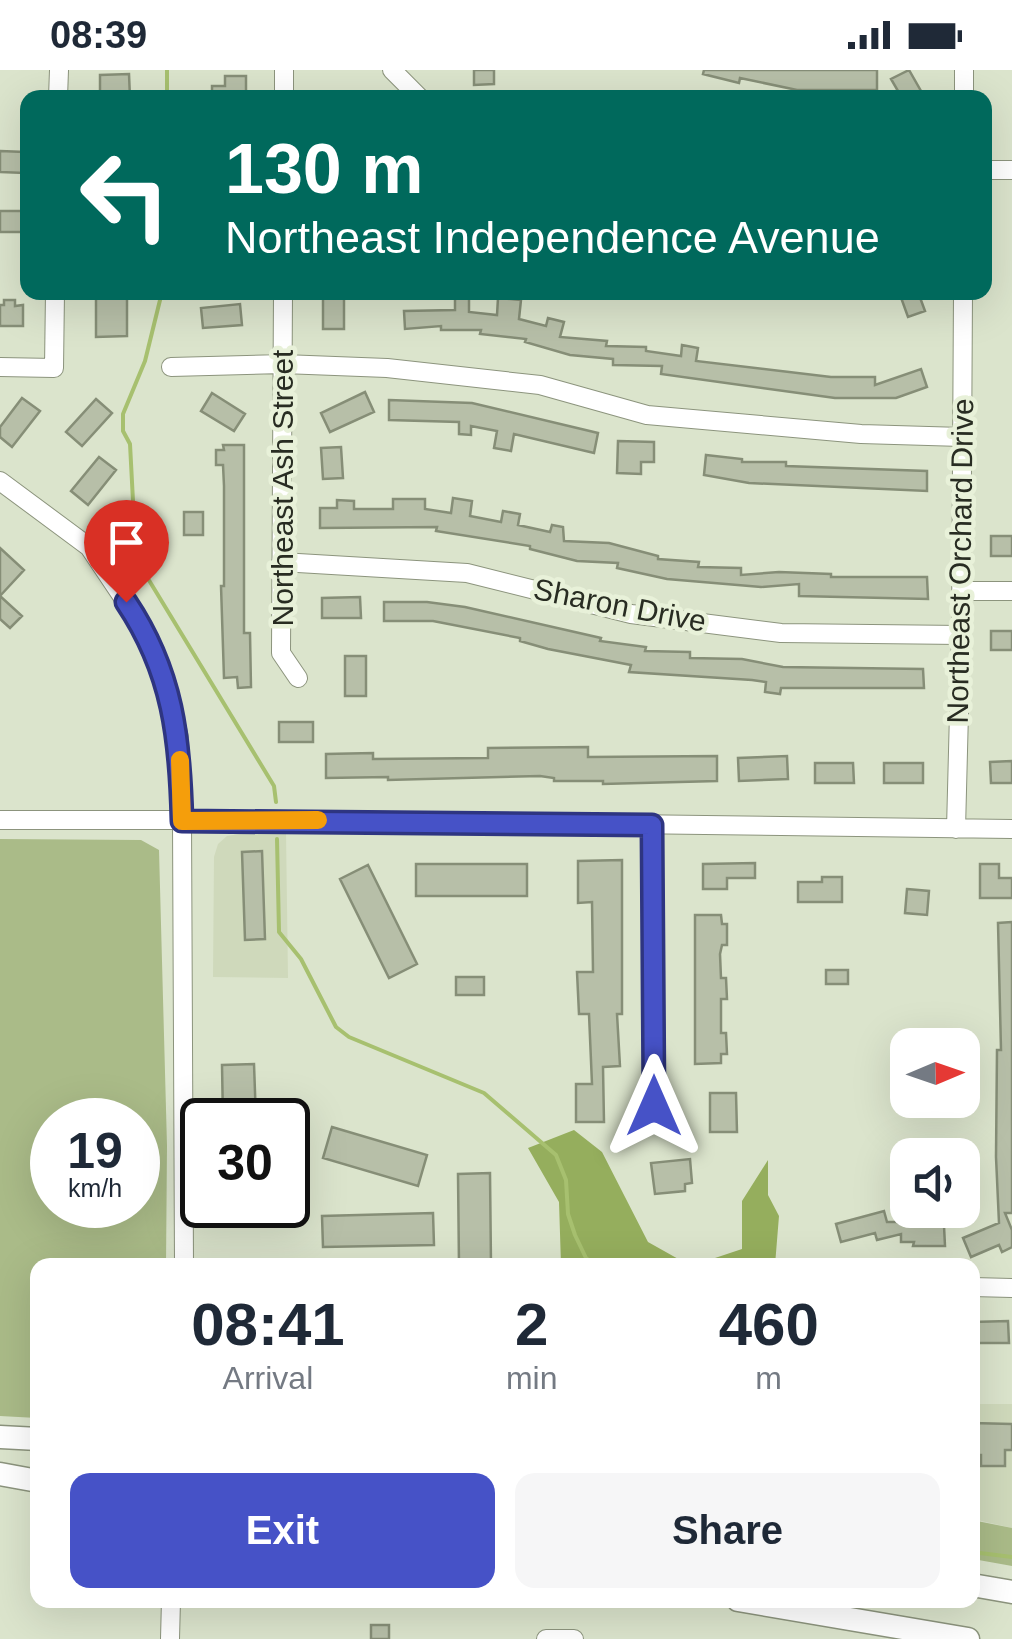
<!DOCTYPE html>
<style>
body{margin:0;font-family:Arial,sans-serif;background:#f6f6f7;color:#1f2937;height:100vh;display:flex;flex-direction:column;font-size:38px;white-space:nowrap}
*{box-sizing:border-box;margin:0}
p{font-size:32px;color:#747a83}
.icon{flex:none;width:55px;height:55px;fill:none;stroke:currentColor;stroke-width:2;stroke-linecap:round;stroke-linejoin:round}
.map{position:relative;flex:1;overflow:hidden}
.panel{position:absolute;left:30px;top:1188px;width:950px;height:350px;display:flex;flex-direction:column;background:#fff;border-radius:20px;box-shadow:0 10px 40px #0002}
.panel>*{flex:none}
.top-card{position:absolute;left:20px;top:20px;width:972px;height:210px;border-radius:20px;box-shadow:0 10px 40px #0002;background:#00695c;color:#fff;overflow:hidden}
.needle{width:65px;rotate:88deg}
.fabs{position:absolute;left:890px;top:958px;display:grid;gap:20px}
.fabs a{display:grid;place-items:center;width:90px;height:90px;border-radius:20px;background:#fff;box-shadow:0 10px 40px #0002;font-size:50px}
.speed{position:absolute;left:30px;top:1028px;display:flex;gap:20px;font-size:50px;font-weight:700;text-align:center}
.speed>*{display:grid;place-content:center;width:130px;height:130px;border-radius:50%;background:#fff;box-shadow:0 10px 40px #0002;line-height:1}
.speed small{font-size:25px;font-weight:400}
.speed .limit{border:5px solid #111;border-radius:15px;background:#fff;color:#111}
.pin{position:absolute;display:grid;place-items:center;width:85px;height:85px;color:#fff;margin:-102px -42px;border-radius:50% 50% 50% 0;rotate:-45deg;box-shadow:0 0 10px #0007}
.pin .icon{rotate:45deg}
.me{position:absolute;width:110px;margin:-55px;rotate:0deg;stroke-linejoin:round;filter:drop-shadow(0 0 8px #0008)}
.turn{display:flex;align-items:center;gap:35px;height:210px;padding:0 40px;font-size:45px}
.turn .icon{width:130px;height:130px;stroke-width:2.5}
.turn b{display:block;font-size:70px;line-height:85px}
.eta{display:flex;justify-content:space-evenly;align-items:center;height:170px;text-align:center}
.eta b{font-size:60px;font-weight:800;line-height:70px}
.button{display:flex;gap:20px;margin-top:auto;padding:20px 40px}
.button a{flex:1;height:115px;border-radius:20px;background:#4652c7;color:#fff;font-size:40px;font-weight:800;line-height:115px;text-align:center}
.button a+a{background:#f6f6f7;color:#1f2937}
.status{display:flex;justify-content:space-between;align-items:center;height:70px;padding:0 50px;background:#fff;direction:ltr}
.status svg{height:28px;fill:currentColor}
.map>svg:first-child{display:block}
.built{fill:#cfd9bb}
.green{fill:#ab8;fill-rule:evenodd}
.forest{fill:#95ae5d}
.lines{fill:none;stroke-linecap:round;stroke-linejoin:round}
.stream{stroke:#a7c06f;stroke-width:4}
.building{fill:#b7bfa8;stroke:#868e77;stroke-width:2.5}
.minor-casing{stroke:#8c947d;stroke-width:20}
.major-casing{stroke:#8c947d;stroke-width:25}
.minor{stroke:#fff;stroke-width:18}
.major{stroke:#fff;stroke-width:22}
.route-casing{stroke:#2e3581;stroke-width:25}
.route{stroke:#4652c7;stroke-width:18}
.slow{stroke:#f59e0b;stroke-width:18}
.labels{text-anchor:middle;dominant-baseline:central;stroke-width:9;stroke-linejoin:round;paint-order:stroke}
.street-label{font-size:30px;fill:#282c22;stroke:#e8f1d9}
</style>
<div class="status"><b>08:39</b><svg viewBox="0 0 49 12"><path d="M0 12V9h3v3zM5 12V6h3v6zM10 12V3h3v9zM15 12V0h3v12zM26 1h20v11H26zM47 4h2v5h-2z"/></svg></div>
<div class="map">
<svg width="1012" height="1569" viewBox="0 0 1012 1569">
<rect width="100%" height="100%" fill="#dbe4cc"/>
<path class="built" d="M286 762 288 908 213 907 214 787 218 774 227 766 239 764Z
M972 1334H1012V1458L973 1449Z"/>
<path class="green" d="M0 769 141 770 159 780 167 1076 166 1195H38L37 1348 0 1346ZM52 1050H138V1135H52Z
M972 1450 1012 1458V1496L973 1489Z"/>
<path class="forest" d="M574 1060 602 1082 648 1172 689 1195H561L559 1132 528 1078Z
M768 1090V1125L779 1146 775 1195H694L742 1179V1131Z"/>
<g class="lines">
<path class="stream" d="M167 28V0
M162 222 145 291 123 344V361L130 374 134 450 143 475 147 507 274 716 276 732
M277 769 279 862 301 889 336 957 349 967 484 1023 556 1085 566 1110 568 1144 575 1165 586 1188 595 1195
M972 1482 1012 1487"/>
</g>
<path class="building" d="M474 0H494V14L474 15Z
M704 0H877V20H797L740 8 739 13 703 4Z
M909 0 925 28H902L891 9Z
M129 4 130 28H100V5Z
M225 6H246V28H212V16H225Z
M0 81 25 82V103L0 102Z
M0 141H24V162H0Z
M323 222H344V259H323Z
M899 222H918L925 241 908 247Z
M96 224H127V266L96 267Z
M455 226H469V242L497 245 498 228 521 230 519 249 546 256 548 248 564 252 560 267 607 271 606 276 646 277V281L681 286 682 275 698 278 696 291 831 307H875V315L921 299 927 317 896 328H835L661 304 662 296 613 295V289L570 285 525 272 526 269 480 264 481 260H441V256L405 259 404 241 455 240Z
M4 230H15V236L23 235V256H0V235H4Z
M240 234 242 255 203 258 201 238Z
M365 322 374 342 330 362 321 343Z
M212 323 245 344 234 361 201 341Z
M22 328 40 341 12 377 0 367V357Z
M96 329 112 343 82 376 66 362Z
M389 330 472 333 598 363 594 383 514 364 511 381 494 378 497 361 471 356V365L459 364V352L389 350Z
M618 371 654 372V392H641V404L617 403Z
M223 375H244V563H250L251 617 238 618 237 607 224 608 221 516H224V416L223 395H216V380H224Z
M341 377 343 408 323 409 321 378Z
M706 385 742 389V392H786V396L927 401V421L749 413 704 405Z
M99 387 116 400 88 435 71 421Z
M453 428 472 431 470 446 501 452 503 441 520 444 518 455 550 462 552 455 563 457 564 471 609 473 658 486V489L699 492 698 497 741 498V505L779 502 831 504V507H927L928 529 799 526V514L761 517 667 509 617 498 618 493 577 491 530 479V476L436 461 437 457 320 458V438H337V430L354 431V439H393V429H425V439L451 443Z
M184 442H203V465H184Z
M991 466H1012V486H991Z
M0 478 24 500 0 526 22 546 10 558 0 549Z
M360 527 361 548H322V528Z
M384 532H427L465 537 601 568 600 571 646 577 645 581 690 582V588L742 589 783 597 923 599 924 618H781L780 624 765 622 766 612 752 610 629 602 631 595 548 579 520 571V568L433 551H384Z
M991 561H1012V580H991Z
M345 586H366V626H345Z
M279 652H313V672H279Z
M588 677V687L717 686V711L603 714V711H554V708L540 706 388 710V707L326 708V684L373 683V689L488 688V678Z
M787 686 788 709 739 711 738 688Z
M1012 691V713H991L990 692Z
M815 693H853L854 713H815Z
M884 693H923V713H884Z
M262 781 265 869 245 870 242 782Z
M622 790V944H617L620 996 603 997 604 1052H576V1014H592L589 944H579L577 902H593L592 832 578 833V791Z
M755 793V808H727V819H703V794Z
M416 794H527V826H416Z
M980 794H999V808H1012V828H980Z
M368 795 417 894 389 908 340 809Z
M822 807H842V832H798V812H822Z
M907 819 929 821 927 845 905 843Z
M695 845H721L722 854H727V875H722L720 884 721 908H726L727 929H721V963H726L727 984H721V993L695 994Z
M1012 852V1143H1005L1012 1160V1177L1002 1182 999 1175 971 1187 963 1168 999 1153 996 1087 997 980H1001L998 853Z
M826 900H848V914H826Z
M456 907H484V925H456Z
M254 994 256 1050H223L222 995Z
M710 1023H736L737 1062H710Z
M332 1057 427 1085 418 1116 323 1088Z
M690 1089 692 1113 685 1114V1121L655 1124 651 1093Z
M490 1103 491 1195H459L458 1104Z
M225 1135H258V1149H225Z
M884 1141 887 1152H915V1142H930V1150L937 1149V1156H944L945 1176H913L914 1172H901V1164L877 1170 875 1163 841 1172 836 1154Z
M433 1143 434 1175 323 1177 322 1146Z
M1008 1251 1009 1273H972V1252Z
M972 1353 1012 1354V1380H1005V1396H981V1385H972Z
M371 1555H389V1569H371Z"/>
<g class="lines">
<g class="minor-casing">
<path id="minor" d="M392 0 420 28
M58 28 59 0
M284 28V0
M964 28V0
M985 100H1012
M283 222 281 583 298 608
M0 297 54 298 55 222
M171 297 283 294 387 298 540 315 647 345 861 364 962 367
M0 411 89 477 144 559 167 614 179 668 182 751 184 1195
M281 492 467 503 631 544 781 563 961 565
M961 521H1012
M0 750H312L1012 759
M652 755 654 1037
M956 759 961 565 963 222
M972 1217 1012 1218
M170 1569 171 1530
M546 1569H574"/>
</g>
<g class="major-casing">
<path id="major" d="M0 1367 38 1369
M0 1404 38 1411
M972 1515 1012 1522
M738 1530 968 1569"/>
</g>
<use href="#minor" class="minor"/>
<use href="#major" class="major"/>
</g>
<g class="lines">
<g class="route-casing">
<path id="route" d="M126 532C173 602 180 669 182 751L652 755 654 1036"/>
</g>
<use href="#route" class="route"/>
<path class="slow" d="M180 690 182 751 318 750"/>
</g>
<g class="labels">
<g class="street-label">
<text transform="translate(282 418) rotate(-90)">Northeast Ash Street</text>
<text transform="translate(960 491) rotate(-89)">Northeast Orchard Drive</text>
<text transform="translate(620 535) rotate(11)">Sharon Drive</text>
</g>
</g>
</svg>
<div class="fabs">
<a><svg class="needle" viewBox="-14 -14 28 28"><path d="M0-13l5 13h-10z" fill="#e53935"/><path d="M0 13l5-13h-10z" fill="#747a83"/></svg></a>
<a><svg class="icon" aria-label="sound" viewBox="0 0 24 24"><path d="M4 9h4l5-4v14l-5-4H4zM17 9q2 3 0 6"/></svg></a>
</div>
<div class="speed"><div>19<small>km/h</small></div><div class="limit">30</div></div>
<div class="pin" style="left:126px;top:532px;background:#d93025"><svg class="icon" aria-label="arrive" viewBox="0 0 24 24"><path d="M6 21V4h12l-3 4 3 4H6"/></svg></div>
<svg class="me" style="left:654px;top:1036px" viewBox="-20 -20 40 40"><path d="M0-17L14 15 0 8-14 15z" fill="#4652c7" stroke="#fff" stroke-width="4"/></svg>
<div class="top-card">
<div class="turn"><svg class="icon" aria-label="left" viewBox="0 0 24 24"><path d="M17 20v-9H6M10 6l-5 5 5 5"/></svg><div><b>130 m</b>Northeast Independence Avenue</div></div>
</div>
<section class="panel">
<div class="eta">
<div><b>08:41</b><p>Arrival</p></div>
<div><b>2</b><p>min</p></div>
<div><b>460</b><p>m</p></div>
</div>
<div class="button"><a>Exit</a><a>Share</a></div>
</section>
</div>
